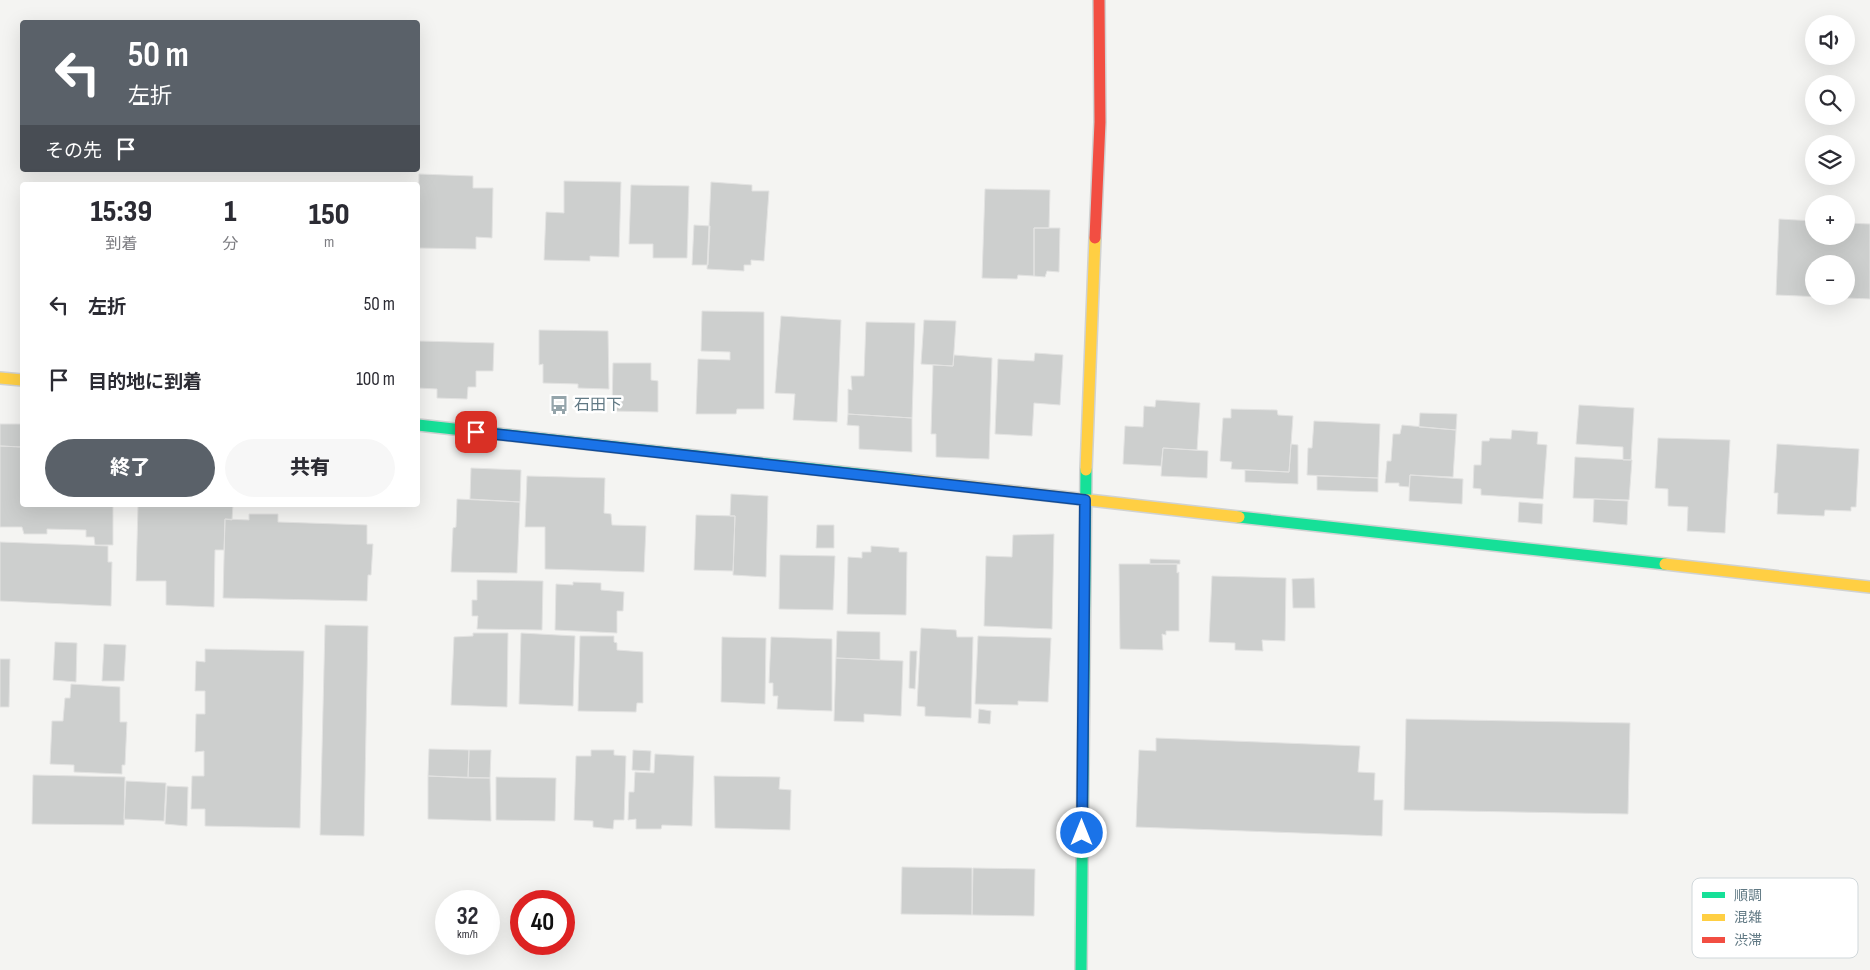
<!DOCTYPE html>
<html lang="ja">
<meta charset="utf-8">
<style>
body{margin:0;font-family:"Sofia Sans Condensed","Noto Sans JP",sans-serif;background:#f7f7f7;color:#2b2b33;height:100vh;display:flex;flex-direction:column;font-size:19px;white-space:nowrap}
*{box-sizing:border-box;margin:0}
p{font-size:16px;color:#7c7c81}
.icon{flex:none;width:28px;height:28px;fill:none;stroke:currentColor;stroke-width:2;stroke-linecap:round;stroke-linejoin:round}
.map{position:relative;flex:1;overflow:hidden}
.drawer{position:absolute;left:20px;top:182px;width:400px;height:325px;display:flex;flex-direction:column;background:#fff;border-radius:5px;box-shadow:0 5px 20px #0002}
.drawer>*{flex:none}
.guide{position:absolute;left:20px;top:20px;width:400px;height:152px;border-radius:5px;box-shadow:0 5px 20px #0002;background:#5a6169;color:#fff;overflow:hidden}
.tools{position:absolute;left:1805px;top:15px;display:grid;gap:10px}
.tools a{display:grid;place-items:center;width:50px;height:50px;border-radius:50%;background:#fff;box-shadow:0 5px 20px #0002;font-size:25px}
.speed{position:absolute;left:435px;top:890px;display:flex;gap:10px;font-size:25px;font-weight:700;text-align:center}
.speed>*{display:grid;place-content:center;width:65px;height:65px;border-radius:50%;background:#fff;box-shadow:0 5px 20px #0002;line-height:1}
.speed small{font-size:12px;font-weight:400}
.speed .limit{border:8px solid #d22;background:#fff;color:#111}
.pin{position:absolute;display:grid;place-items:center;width:42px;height:42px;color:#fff;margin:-21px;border-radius:10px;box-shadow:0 2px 8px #0006}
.me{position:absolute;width:55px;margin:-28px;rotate:0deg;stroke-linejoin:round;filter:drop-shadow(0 0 4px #0008)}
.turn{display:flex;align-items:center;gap:18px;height:105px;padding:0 25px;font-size:22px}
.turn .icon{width:65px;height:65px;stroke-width:2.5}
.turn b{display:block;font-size:35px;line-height:42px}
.then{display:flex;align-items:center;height:48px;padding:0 25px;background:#0003;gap:10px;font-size:19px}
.eta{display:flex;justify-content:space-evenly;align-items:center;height:85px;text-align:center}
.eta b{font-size:30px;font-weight:800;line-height:35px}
.cta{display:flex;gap:10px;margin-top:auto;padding:10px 25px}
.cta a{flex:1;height:58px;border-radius:30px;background:#5a6169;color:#fff;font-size:20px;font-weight:800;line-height:58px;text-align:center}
.cta a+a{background:#f7f7f7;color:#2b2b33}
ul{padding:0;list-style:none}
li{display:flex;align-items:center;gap:15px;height:75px;padding:0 25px}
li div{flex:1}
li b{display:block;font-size:19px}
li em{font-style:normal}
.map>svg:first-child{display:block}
.building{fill:#cdcfce;stroke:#e3e3e2;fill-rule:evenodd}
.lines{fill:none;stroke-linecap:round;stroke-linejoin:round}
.fast-casing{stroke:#d0d2d2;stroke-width:14}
.slow-casing{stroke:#d0d2d2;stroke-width:14}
.jam-casing{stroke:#d0d2d2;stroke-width:14}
.fast{stroke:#16e098;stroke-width:11}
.slow{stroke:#ffcf43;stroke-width:11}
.jam{stroke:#f24e42;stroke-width:11}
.route-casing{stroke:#114b97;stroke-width:12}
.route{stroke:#1a73e8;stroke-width:9}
.labels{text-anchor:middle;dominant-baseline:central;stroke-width:5;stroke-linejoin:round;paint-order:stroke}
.poi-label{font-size:16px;fill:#617984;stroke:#fff;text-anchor:start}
.key{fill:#fff;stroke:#d0d7da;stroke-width:1}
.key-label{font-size:14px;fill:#617984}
</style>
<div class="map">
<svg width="1870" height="970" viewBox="0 0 1870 970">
<rect width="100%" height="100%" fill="#f4f4f2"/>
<path class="building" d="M419 174 473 176V188H493L492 238 476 237V249L418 248Z
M564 181 621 182 619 257 590 256V261L544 260 546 212 564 213Z
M711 182 752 185V191H769L764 261 751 260V265H744V271L707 269Z
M631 185 689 186 687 258H653V244H629Z
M985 189 1050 190 1049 228H1034V276L1018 275 1017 279 982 278Z
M1779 219 1814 221V236H1846V223L1870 224V299L1776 295ZM1814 264H1846V296H1814Z
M694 225 710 226 708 265H692Z
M1034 228H1060L1059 272 1047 271 1045 277 1034 276Z
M702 311 764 312V409H737L736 414H696L698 359 730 360V352L701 351Z
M781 316 841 320 837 422 793 420 795 394 775 393Z
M924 320 956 321 953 366 921 364Z
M866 322 915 323 912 418 848 414V389L852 390 851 376H864Z
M539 330 608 331 609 389 578 388V384L543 383V364L539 365Z
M419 341 494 343 493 371H476V387H468L467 399 437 398V389L418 388Z
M1035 353 1063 355 1060 405 1034 403 1032 436 995 434 998 359 1034 361Z
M954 355 992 358 989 459 936 457V434H931L933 365 953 366Z
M613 363H651V380L658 381V412L612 411Z
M1156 400 1200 403 1197 450 1163 448 1161 466 1123 464 1125 426 1143 427 1144 406 1155 407Z
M1579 405 1634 408 1631 460H1623V447L1576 444Z
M1231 409 1277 410 1278 415 1293 416 1289 472 1231 469 1232 462 1220 461 1223 418H1231Z
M1420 413 1457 414 1456 430 1419 427Z
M848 414 912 418V452L859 449V426L847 425Z
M1314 421 1380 424 1378 478 1307 475 1308 448H1312Z
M0 424H22V447L0 446Z
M1402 425 1456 430 1453 477 1410 475 1409 487 1399 486V483H1385L1387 461H1391L1393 434H1400Z
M1512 430 1538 432 1537 444 1547 445 1543 499 1481 495V489L1473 488 1474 465H1481L1482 441H1489L1490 438 1511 439Z
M1658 438 1730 440 1725 533 1687 531 1688 507 1668 506V489L1655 488Z
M1291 444 1298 445V484L1245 482V470L1289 472Z
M1777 444 1859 449 1856 507H1851V511L1825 510 1824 516 1777 514 1778 493H1774Z
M0 446 22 447V505H113V545H95L94 537H86V530L47 529V534H24L22 527H0Z
M1163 448 1208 451 1207 478 1161 476Z
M1575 457 1632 460 1629 500 1573 498Z
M471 468 521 470 520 502 470 499Z
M1410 475 1463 479 1462 504 1409 501Z
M527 476 605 478 604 513 611 514 612 525 646 526 644 572 545 569V527H525Z
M1317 476 1378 478V492L1317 490Z
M731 494 768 496 766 577 733 575 735 516H730Z
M457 499 520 502 517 573 451 572 453 528 456 527Z
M1594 499 1628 501 1627 525 1593 522Z
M1519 502 1543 504 1542 524 1518 522Z
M138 505H233L232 520 225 519 224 550H215L214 607 166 605V581H136Z
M249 514H278V522L367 525V544H373L371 575H368L367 601 223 598 225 519 249 520Z
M696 515 735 516 733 571 694 570Z
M817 525H834V548H816Z
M1054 534 1052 629 984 626 986 556 1012 557 1013 535Z
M0 542 108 546V562H112L111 606 0 601Z
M871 546 899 548V552H907L906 615 847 614 848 557 862 558V552H871Z
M780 555 835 556 833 610 779 609Z
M1150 559 1180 560V564H1150Z
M1119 564H1177V573L1179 572V631H1166V635L1162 634 1163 650 1120 649Z
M1212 576 1286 578 1285 641 1262 640 1263 651 1235 650V643L1209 642Z
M1314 578 1315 608H1293L1292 579Z
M477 580 543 581 542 630 477 629 478 616H472V600H477Z
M573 582 601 583V590L624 592 623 611H617V633L555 630 556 584 573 585Z
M325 625 368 626 364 836 320 835Z
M921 628 956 630 957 637H973L971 718 925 716V707L917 706Z
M837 631 880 632V660L836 658Z
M473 633H508L507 707 451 705 454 637 473 636Z
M521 633 575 636 573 706 519 704Z
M580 636H614V642L617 643V650L643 652V703H637L636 712 578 711Z
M978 636 1051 638 1048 702 1018 701V705L975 704Z
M722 637 766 638 765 704 721 702Z
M771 637 832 639V711L777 709 778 696H773V683H769Z
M55 642 77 643 76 682 53 680Z
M104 644 126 645 124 681H102Z
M205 649 304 651 300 828 205 826V809H191L192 776H204V751L195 752 196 714H205V691H195L196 661 205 662Z
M910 651H917L915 689 909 688Z
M836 658 903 661 901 716 864 714V722L834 721Z
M0 659H10L9 707H0Z
M71 684 120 687V722H127L125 765H122V774L74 772V765L50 764 52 721H63L65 698H70Z
M979 709 991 711 990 724 978 723Z
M1406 719 1630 723 1628 814 1404 810Z
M1156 738 1360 746 1358 772 1375 773 1374 800H1383L1382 836 1136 827 1139 750 1156 751Z
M429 749 469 750 468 778 428 776Z
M469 750H491L490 778H468Z
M591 750H614V755L626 756 624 820H614L613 829 593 827V821L574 820 576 756H591Z
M633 750 651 751 650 771 632 770Z
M655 754 694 756 692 826 662 825 661 829H636V819L628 820 629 792H634L635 772 654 773Z
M33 775 125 777 124 825 32 824Z
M428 776 490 778 491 821 428 819Z
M714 776 780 777 779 789 791 790 790 830 715 828Z
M496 777 556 778 555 821 496 820Z
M126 781 166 783 164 821 124 819Z
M167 786 188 787 187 826 165 824Z
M902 867 972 868V915L901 914Z
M973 868 1035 869 1034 916 972 915Z"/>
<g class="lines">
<g class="fast-casing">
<path id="fast" d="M418 425 912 480
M1239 517 1665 564
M1081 970 1086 470"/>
</g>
<g class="slow-casing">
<path id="slow" d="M0 378 22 380
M1086 470 1095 238
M912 480 1239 517
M1665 564 1870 587"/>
</g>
<g class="jam-casing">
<path id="jam" d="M1095 238 1100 122 1099 0"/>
</g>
<use href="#fast" class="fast"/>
<use href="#slow" class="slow"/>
<use href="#jam" class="jam"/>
</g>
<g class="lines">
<g class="route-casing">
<path id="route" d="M476 432 1085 500 1082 833"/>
</g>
<use href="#route" class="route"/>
</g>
<defs>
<g id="bus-bare" transform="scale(1.5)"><path d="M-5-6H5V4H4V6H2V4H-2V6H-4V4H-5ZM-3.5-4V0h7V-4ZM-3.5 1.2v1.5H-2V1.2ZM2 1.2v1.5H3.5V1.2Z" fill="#94a4aa" stroke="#fff" stroke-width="2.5" paint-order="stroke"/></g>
</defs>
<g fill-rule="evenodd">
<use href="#bus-bare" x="559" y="405"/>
</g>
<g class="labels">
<g class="poi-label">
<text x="574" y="405">石田下</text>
</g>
</g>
<rect x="1692" y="878" width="166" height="80" rx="8" class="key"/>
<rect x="1702" y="892" width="23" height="6" fill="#16e098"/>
<rect x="1702" y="914" width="23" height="7" fill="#ffcf43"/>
<rect x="1702" y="937" width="23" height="6" fill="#f24e42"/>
<g class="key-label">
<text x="1734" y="900">順調</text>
<text x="1734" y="922">混雑</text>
<text x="1734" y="945">渋滞</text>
</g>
</svg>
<div class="tools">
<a><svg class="icon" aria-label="sound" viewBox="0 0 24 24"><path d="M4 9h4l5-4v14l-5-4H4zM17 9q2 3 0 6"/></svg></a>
<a><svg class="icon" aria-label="search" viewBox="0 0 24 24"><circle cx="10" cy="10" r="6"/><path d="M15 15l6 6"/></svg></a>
<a><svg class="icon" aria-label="layers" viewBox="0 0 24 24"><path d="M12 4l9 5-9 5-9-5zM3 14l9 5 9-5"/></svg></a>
<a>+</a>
<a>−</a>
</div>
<div class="speed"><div>32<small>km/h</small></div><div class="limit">40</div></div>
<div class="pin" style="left:476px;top:432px;background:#d93025"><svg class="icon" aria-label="arrive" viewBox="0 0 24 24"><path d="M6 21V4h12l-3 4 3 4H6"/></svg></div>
<svg class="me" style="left:1082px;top:833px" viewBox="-20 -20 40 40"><circle r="17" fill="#1a73e8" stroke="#fff" stroke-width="3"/><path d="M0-11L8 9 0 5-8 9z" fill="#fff"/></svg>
<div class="guide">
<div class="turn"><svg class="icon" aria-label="left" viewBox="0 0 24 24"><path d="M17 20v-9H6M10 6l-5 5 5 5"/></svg><div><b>50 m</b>左折</div></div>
<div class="then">その先<svg class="icon" aria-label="arrive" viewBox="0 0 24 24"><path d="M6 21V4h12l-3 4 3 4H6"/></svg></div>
</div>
<section class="drawer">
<div class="eta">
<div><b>15:39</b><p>到着</p></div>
<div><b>1</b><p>分</p></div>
<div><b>150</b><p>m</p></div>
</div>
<ul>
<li><svg class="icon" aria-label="left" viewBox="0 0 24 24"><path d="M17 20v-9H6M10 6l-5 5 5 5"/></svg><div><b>左折</b></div><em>50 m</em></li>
<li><svg class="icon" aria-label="arrive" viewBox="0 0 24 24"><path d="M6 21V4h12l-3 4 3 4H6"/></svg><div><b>目的地に到着</b></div><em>100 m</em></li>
</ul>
<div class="cta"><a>終了</a><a>共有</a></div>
</section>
</div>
